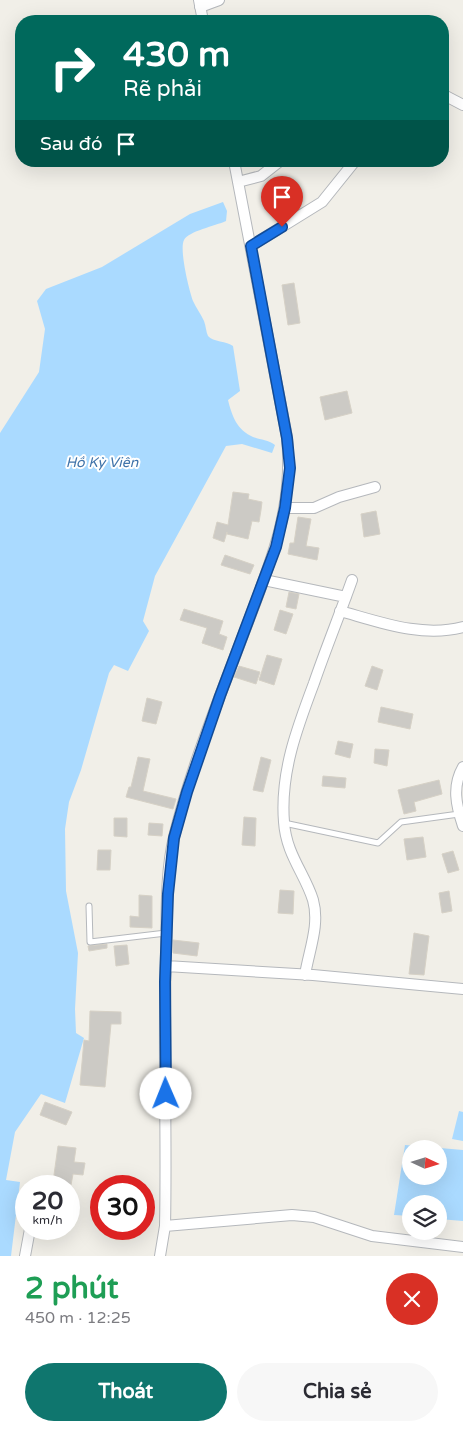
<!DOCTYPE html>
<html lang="vi">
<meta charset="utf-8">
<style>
body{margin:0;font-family:"Varela Round",sans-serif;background:#f7f7f7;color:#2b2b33;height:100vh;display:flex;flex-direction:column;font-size:19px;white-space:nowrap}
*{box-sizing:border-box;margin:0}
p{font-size:16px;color:#7c7c81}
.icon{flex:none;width:28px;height:28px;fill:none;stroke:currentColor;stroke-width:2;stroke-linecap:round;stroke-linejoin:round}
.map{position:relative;height:1256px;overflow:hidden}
.sheet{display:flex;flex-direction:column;background:#fff;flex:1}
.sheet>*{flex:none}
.hud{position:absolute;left:15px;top:15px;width:434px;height:152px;border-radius:20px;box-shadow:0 5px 20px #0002;background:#00695c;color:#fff;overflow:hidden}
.needle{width:32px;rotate:94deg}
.buttons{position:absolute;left:402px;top:1140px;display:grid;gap:10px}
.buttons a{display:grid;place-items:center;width:45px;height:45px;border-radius:50%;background:#fff;box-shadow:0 5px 20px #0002;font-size:25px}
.speed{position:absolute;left:15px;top:1175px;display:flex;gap:10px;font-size:25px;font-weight:700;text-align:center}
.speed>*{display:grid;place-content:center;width:65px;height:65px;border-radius:50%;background:#fff;box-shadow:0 5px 20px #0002;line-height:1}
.speed small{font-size:12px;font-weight:400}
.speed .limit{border:8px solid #d22;background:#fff;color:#111}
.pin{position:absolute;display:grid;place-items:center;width:42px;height:42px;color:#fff;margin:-51px -21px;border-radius:50% 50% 50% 0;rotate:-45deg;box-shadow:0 0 5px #0007}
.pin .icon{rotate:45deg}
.me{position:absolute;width:55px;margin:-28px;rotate:359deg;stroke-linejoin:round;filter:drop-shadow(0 0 4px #0008)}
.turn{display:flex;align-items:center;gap:18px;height:105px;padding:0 25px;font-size:22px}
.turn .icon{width:65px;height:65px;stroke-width:2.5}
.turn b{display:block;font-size:35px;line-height:42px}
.then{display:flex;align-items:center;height:48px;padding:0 25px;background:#0003;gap:10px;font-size:19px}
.round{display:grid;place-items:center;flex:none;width:52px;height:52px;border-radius:26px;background:#f7f7f7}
.summary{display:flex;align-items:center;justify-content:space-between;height:85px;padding:0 25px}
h1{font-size:30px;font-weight:700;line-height:38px;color:#1e9e55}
.primary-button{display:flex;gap:10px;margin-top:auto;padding:10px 25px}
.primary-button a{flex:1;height:58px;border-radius:30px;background:#0f766e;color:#fff;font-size:20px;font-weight:700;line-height:58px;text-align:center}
.primary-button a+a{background:#f7f7f7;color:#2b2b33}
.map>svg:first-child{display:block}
.water{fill:#aadaff;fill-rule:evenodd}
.building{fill:#cccac5;stroke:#d6d1c6}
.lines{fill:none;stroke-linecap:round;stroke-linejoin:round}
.service-casing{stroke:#b5b8bc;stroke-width:7}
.minor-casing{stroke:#b5b8bc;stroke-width:12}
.service{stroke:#fff;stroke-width:5}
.minor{stroke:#fff;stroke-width:10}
.route-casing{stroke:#114b97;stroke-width:12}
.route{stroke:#1a73e8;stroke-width:9}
.labels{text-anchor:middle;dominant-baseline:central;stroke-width:4;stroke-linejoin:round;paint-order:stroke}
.water-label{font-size:14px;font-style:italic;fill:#4174aa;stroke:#fff}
</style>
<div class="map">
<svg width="463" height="1256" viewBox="0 0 463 1256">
<rect width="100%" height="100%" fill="#f1efe8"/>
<path class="water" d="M223 202 227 211 226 221C215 226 189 231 184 240 179 249 189 290 193 301 196 308 201 314 204 321 206 326 206 332 208 336 213 342 227 341 233 346L240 391 228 400C232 416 237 430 253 437 261 440 268 440 275 445L272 453 242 444 226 446 155 576 143 621 149 631 128 671 114 665 109 673 81 770 69 802 65 829 66 891 78 953 75 1009 76 1033 84 1038 65 1103 41 1094 15 1132 6 1180 20 1182 11 1256H0V433L39 372 45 329 37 301 46 289 102 267 190 214Z
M459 1111 463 1112V1141L452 1139Z
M405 1145 463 1150V1221L439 1219V1204H411V1216L394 1215ZM411 1149H439V1176H411Z"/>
<path class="building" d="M294 283 300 323 288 325 282 285Z
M347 391 352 413 325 420 320 397Z
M233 492 249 494 248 499 262 502 261 510 259 522 252 521 248 539 227 534V532L224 542 213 538 217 522 228 525Z
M376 511 380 534 364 537 361 514Z
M298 517 311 519 306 546 319 548 317 560 288 554 290 543H294Z
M225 555 254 565 250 574 221 565Z
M289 592 299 594 296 609 286 607Z
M184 609 223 621 219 634 227 637 223 650 202 643 207 628 180 620Z
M280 610 293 614 286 634 274 630Z
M267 655 282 659 274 685 259 680Z
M239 666 260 672 256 684 234 677Z
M372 666 383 670 377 690 365 686Z
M147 698 162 702 156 724 142 721Z
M381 707 413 714 410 729 378 722Z
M338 741 353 744 350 758 335 754Z
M375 749 389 750 387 766 374 763Z
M138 757 150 759 143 791 176 799 173 809 126 797 129 787H131Z
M261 757 271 760 263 792 253 790Z
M323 776 346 778 345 788 322 786Z
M439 780 442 794 414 802 416 811 404 814 398 790Z
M244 817 256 818 255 846 242 845Z
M114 818H127V837L114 836Z
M149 823 163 824 162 836 148 835Z
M423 837 426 857 407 860 404 839Z
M98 850H111L110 870H97Z
M453 851 459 870 448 873 442 854Z
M280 890 294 891 293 914 278 913Z
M449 891 452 911 442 913 439 893Z
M139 895 152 896V928L130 927V916L139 917Z
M414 933 429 936 424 975 409 974Z
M173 940 199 943 197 956 173 953Z
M107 944V948L89 951 88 946Z
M127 945 129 964 116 966 114 946Z
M90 1011 121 1012V1024H111L105 1087 80 1085 84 1040 89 1041Z
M45 1102 72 1112 66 1125 40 1115Z
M58 1146 76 1148 74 1162 85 1163 83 1175 73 1174 71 1185 53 1182Z"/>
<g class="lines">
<g class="service-casing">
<path id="service" d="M284 823 378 843 401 822 459 814
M89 906 90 942 166 933"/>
</g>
<g class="minor-casing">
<path id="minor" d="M199 0 203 21
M200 7 219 0
M442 94 463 105
M238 182 261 176 280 161
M251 246 322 202 355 161
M285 508H314L339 497 375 487
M264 580 346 597
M340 611C380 622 422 638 463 627
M463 767C452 786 456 805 463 826
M166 966 313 975 463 989
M305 975C309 950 320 925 313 900 305 874 286 854 284 822 280 773 297 728 314 683 326 648 340 614 352 580
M165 1226 292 1215 314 1217 372 1236 463 1247
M25 1256 30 1229
M160 1256 165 1226C167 1136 163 1045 166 954 167 916 165 875 174 837 191 766 220 697 245 630 270 564 294 509 287 437L234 161"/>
</g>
<use href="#service" class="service"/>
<use href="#minor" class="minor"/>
</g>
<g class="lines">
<g class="route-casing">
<path id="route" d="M166 1094 165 982 168 894 174 838 187 792 220 696 276 547 285 508 290 468 287 438 251 246 282 227"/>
</g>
<use href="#route" class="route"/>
</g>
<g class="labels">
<g class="water-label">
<text x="102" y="462">Hồ Kỳ Viên</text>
</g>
</g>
</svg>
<div class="buttons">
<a><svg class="needle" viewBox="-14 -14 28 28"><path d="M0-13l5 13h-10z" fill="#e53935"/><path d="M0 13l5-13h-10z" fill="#7c7c81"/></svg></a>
<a><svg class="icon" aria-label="layers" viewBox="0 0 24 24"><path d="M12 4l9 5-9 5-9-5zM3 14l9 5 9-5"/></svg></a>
</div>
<div class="speed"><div>20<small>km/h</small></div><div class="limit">30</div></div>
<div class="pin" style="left:282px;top:227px;background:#d93025"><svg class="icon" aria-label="arrive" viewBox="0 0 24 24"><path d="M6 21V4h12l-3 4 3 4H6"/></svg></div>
<svg class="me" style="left:166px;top:1094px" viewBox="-20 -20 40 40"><circle r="19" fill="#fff"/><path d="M0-13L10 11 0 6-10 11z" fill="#1a73e8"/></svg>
<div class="hud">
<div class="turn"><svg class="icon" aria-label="right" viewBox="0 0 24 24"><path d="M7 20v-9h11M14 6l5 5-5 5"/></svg><div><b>430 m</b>Rẽ phải</div></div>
<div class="then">Sau đó<svg class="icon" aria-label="arrive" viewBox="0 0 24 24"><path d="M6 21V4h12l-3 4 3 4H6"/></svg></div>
</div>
</div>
<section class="sheet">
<div class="summary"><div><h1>2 phút</h1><p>450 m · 12:25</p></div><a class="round" style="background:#d93025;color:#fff"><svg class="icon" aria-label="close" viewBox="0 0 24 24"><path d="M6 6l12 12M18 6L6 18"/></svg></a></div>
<div class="primary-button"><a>Thoát</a><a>Chia sẻ</a></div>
</section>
